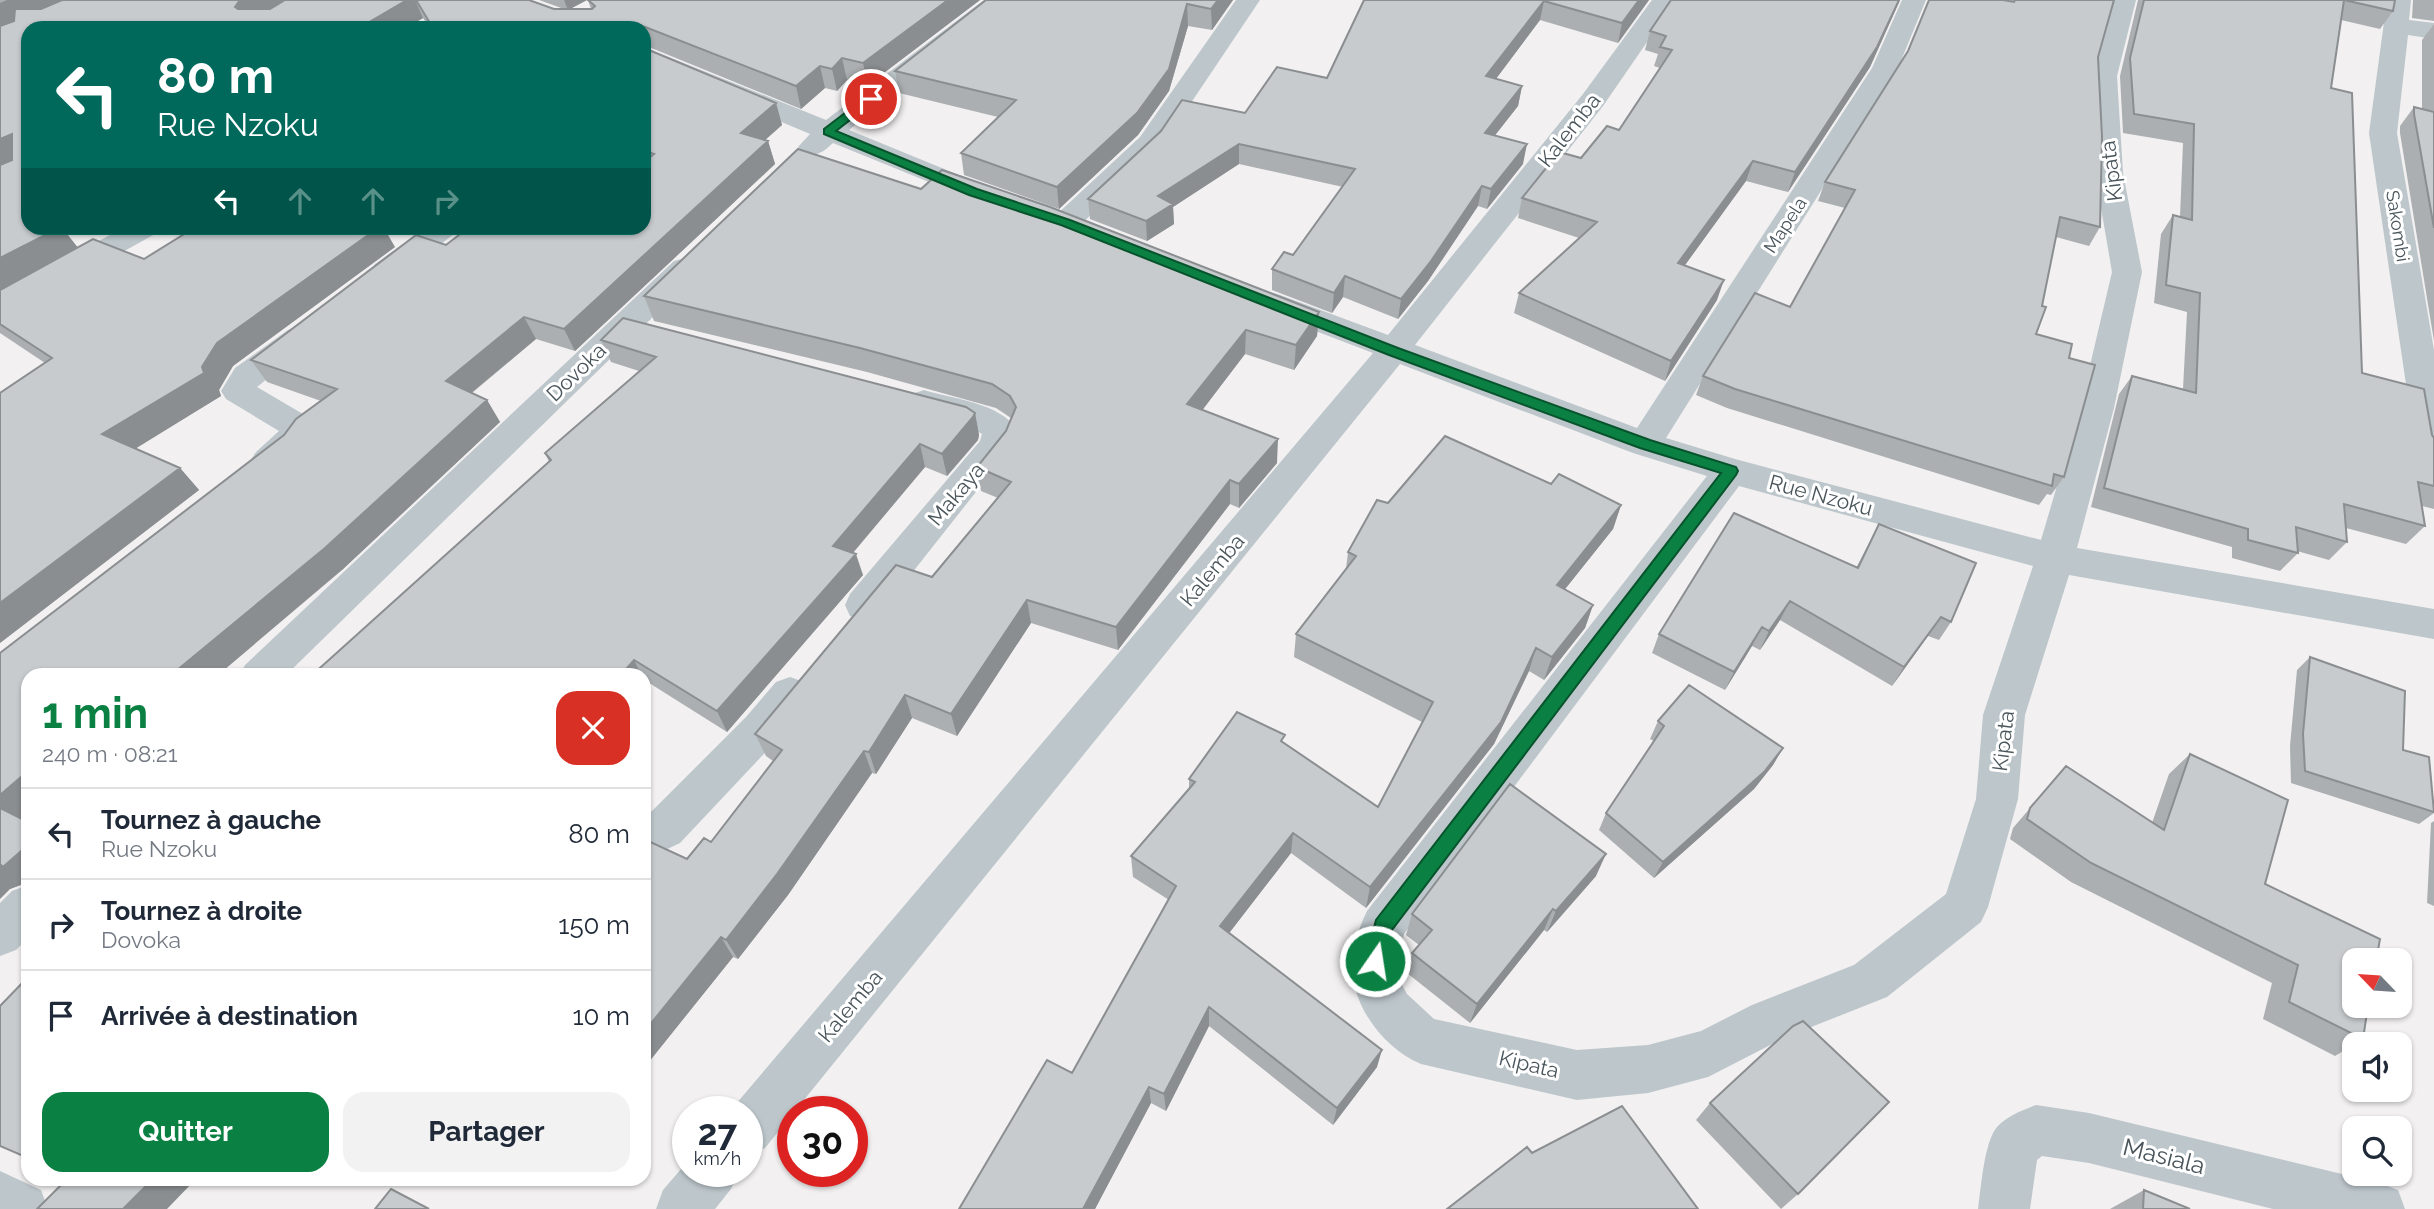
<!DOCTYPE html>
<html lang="fr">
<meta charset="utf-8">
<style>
body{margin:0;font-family:Raleway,sans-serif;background:#f2f2f3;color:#1f2937;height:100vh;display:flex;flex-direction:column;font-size:26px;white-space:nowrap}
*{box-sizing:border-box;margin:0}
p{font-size:23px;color:#747a83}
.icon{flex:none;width:38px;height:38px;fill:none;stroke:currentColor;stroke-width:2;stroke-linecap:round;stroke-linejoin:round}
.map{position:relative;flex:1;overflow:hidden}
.sheet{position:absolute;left:21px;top:668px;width:630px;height:518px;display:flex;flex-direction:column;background:#fff;border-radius:21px;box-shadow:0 2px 5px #0004}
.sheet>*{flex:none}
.banner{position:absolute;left:21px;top:21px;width:630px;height:214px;border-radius:21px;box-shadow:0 2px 5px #0004;background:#00695c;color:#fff;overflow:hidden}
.needle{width:46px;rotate:295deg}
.tools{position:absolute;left:2342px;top:948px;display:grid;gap:14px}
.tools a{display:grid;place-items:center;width:70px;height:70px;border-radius:14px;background:#fff;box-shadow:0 2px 5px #0004;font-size:35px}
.speed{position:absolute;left:672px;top:1096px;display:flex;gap:14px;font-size:35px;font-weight:700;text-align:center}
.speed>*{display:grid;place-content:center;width:91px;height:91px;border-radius:50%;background:#fff;box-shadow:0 2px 5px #0004;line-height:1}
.speed small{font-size:18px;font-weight:400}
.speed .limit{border:10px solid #d22;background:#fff;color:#111}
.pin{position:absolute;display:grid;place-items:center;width:60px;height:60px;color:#fff;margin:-30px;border:4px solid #fff;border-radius:50%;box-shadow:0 2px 7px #0007}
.me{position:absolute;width:77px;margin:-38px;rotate:13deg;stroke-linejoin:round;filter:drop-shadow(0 0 5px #0008)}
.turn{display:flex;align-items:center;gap:24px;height:147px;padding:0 21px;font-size:32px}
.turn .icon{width:91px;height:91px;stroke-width:2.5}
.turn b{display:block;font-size:49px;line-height:60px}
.lanes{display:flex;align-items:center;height:66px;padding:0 21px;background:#0003;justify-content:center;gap:35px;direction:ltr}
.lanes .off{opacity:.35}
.round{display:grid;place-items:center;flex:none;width:74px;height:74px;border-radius:21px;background:#f2f2f3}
.head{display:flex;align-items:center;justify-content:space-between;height:119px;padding:0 21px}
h1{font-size:42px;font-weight:700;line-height:52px;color:#0b8043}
.cta{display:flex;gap:14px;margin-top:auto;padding:14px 21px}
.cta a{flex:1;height:80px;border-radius:21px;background:#0b8043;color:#fff;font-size:28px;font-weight:700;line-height:80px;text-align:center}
.cta a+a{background:#f2f2f3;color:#1f2937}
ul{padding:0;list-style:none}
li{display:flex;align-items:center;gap:21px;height:91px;padding:0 21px;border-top:2px solid #e0e1e3}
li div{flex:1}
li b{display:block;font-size:26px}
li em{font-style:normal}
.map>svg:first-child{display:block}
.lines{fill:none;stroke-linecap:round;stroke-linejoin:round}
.street{fill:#bcc6cb;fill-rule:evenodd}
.wall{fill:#abafb1}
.shaded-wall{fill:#8b8e90}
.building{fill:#c7cbce;stroke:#8b8e90;stroke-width:2}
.route{fill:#0b8043;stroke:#07532c;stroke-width:2}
.labels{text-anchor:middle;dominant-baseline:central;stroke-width:6;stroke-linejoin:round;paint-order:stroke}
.far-street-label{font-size:18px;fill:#49555b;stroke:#fff}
.street-label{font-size:21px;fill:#49555b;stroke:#fff}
.near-street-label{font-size:24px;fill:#49555b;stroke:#fff}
</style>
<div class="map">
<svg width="2434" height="1209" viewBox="0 0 2434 1209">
<rect width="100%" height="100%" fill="#f2f0f0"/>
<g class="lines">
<path class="street" d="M984 0H1012L849 130 993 189 998 195 993 201 983 204 833 143C822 153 817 157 802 153L798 147 810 134 644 64V47L826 120Z
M1236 0H1260L1160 149 1076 229 1065 232 1054 229 1050 223 1054 217 1140 137Z
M1652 0H1676L1603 106 1415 345 1637 428 1872 68 1902 0H1926L1898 68 1666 438 1735 459 2041 540 2080 408 2112 272 2095 173 2091 76 2112 0H2136L2117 76 2123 173 2142 272 2114 408 2077 548 2434 609V639L2069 575 2025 715 2018 799 1988 907 1981 922 1887 997 1786 1037 1708 1077 1648 1093 1577 1100 1421 1064C1383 1048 1351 1005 1352 963 1352 946 1360 926 1367 911L1707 476 1633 453 1400 364 765 1148 747 1155V1111H730L1373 353 1258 309 1253 302 1258 295 1269 292 1280 295 1388 335 1583 94ZM1739 486 2033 566 1983 715 1976 799 1946 894 1854 965 1752 1005 1701 1031 1648 1045 1577 1050 1434 1019 1407 994 1401 983 1398 961 1404 934Z
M2387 0H2411L2409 20 2434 23V39L2408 35 2397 133 2434 350V464L2422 461 2416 452 2369 133Z
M123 228H159L155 234 11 314 0 317V294Z
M425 228H458L454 234 397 278 386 281 375 278 371 271 375 264Z
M685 258 696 261 700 268 696 275 285 676H239L245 665 674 261Z
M299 326 310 330 315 337 310 344 257 387 308 417 315 433C303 454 280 477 256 470L250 461 256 452 279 431 226 399 221 391 235 368 288 330Z
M924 390C953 399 1001 403 1017 430L1013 445 878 616 864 620 850 616 845 605 850 594 980 441 982 434 971 427 912 410 907 402 912 394Z
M790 677 804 682 810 694 804 706 776 741 680 843 644 860V819L746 717 776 682Z
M28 885V938L16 950 0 956V903L12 891Z
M2036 1105 2089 1113 2379 1183 2398 1190 2405 1209H2273L2089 1163 2042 1156 2037 1160 2030 1209H1978C1981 1189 1984 1142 1997 1127 2007 1116 2023 1110 2036 1105Z
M688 1161V1171H739L731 1189 715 1209H656L663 1190Z
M0 1171 41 1190 48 1209H0Z"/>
</g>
<path class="wall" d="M0 0H529L554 9H564L539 0H587L570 9H591L588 0H980L868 85 847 80 837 91 825 88 801 109 644 45V28H430L423 18 406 28H28L67 234 78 248 144 259 395 247 233 366 219 390 221 396 135 448 180 468 199 490 0 643 45 363 0 333Z
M986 0H1233L1212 30 1188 26 1169 91 1138 135 1059 209 964 175 961 153 998 117 899 93 895 71Z
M1364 0H1649L1618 43 1540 20 1496 79 1522 86 1518 106 1495 135 1523 164 1487 209 1478 206 1428 281 1398 319 1343 297 1332 313 1272 290V269L1293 255 1343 187 1239 164 1173 207 1174 224 1147 241 1090 219 1088 199 1245 113 1327 78Z
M1671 0H1900L1870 67 1788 192 1746 181 1685 265 1717 300 1665 381 1514 313 1519 293 1579 238 1518 218 1522 198 1581 158 1619 130 1660 68 1654 66 1658 54 1645 50 1650 31Z
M2009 0H2114L2098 57 2100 227 2089 246 2056 237 2036 334 2069 358 2064 477 2051 495 2047 494 2039 505 1727 408 1696 395 1703 376 1790 307 1845 208 1818 201 1825 182Z
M2138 0H2395L2393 11 2380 29 2341 20 2331 88 2362 373 2434 438V509L2422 506 2425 526 2406 544 2346 528 2347 542 2329 560 2297 551 2298 553 2280 571 2232 558V547L2091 507 2119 394 2132 376 2183 389 2187 312 2154 303 2161 234 2173 215 2180 217 2183 143 2123 133 2120 76Z
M2413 0H2434V21L2412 18Z
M2434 24V341L2400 133V126L2414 107 2422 109V40Z
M644 48 776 103 782 125 765 140 768 141 775 164 575 351 536 339 472 393 487 400 500 422 342 570 28 676V814L22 819 26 883 10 889 0 653 284 435 321 401 267 382 251 360 446 245 644 228Z
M921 189 1319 312 1317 336 1294 370 1245 354 1202 410 1277 463 1239 508 1230 504 1118 650 1031 623 957 736 912 718 876 774 872 773 788 895 738 959 733 957 644 1068V839L687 859 711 842 773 761 766 756 755 734 932 577 998 498 981 491 977 467 1006 431 1011 418 996 408 867 372 654 321 644 296Z
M601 340 975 413 979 435 978 440 947 476 925 467 853 553 863 575 727 732 646 681 644 683V676H311L549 462 545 453 639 371 611 362Z
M1551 484 1621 505 1613 529 1565 589 1593 605 1585 628 1544 680 1529 671 1494 744 1366 908 1291 853 1229 933 1377 1067 1333 1125 1209 1026 1166 1111 1151 1103 1095 1209H959L1072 1073 1169 900 1133 877 1131 856 1189 789V779L1284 743 1378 807 1422 722 1294 657 1296 634 1346 569 1348 552 1388 503Z
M1879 524 1951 622 1939 640 1928 636 1892 686 1780 620 1760 650 1752 646 1725 690 1652 653 1659 634 1856 568Z
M2310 657 2403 750 2434 807V813L2419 824 2291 783 2290 746 2297 670Z
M1658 721 1783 748 1773 765 1754 789 1654 878 1599 830 1606 813 1654 741 1650 739Z
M2190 754 2265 884 2363 1039 2335 1056 2263 1019 2272 983 2071 882 2010 839 2013 828 2066 766 2152 823 2169 774Z
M2434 821V906L2427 903 2431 823Z
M1596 876 1547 932 1544 930 1470 1023 1407 973 1412 953 1419 945 1406 935 1412 914Z
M1710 1103 1798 1194 1781 1209 1696 1120Z
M2144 1190 2190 1209H2110Z"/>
<path class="shaded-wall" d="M7 0H71L0 31V3Z
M240 0H287L247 28 235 7Z
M407 0H415L423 18 406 28H359Z
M564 0H587L568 10Z
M948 0H980L868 85 863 63Z
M1218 0H1233L1212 30 1211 9Z
M1639 0H1649L1618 43 1622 23Z
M1899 0H1900L1870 67 1788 192 1795 172Z
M1544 1 1540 20 1483 96 1486 76Z
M1187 4 1188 26 1169 91 1138 135 1059 209 1057 187Z
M842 58 847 80 837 91 832 69Z
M820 66 825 88 801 109 796 86Z
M1522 86 1518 106 1482 152 1485 133Z
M776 103 782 125 748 155 741 133Z
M12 134 28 156 0 169V139Z
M768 141 775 164 575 351 564 329Z
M1239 144V164L1173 207 1174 224 1147 241 1146 221 1158 196Z
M1527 144 1523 164 1487 209 1491 189Z
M1753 161 1746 181 1672 283 1678 263Z
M1482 186 1478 206 1428 281 1398 319 1401 299Z
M47 228H78L67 234 79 249 0 291V258Z
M378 228H384L395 247 233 366 219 390 221 396 122 457 102 434 202 367 217 343Z
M1345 276 1343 297 1332 313 1334 293Z
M1724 280 1717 300 1665 381 1671 361Z
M1319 312 1317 336 1294 370 1296 345Z
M524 317 536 339 459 403 446 381Z
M1246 330 1245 354 1188 429 1187 404Z
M487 400 500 422 342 570 217 676H181L176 671Z
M975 413 979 435 978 440 947 476 942 454Z
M1278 439 1277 463 1239 508V484Z
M920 444 925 467 840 568 833 546Z
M180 468 199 490 0 643V603Z
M1230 480V504L1118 650 1116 627Z
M1621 505 1613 529 1550 608 1557 585Z
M856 554 863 575 727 732 717 711Z
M1027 600 1031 623 957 736 951 714Z
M1790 601 1780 620 1760 650 1769 631Z
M1593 605 1585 628 1544 680 1552 657Z
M1941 617 1928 636 1892 686 1904 667Z
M1762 627 1752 646 1725 690 1734 672Z
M1536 648 1529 671 1494 744 1366 908 1370 887Z
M634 660 642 676H620Z
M905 695 912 718 876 774 869 752Z
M1783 748 1773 765 1754 789 1654 878 1663 862Z
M864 751 872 773 788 895 738 959 726 940Z
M28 771V814L18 823 0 810V795Z
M1293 833 1291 853 1220 945V926Z
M28 845V884L26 883 10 889 0 899V864Z
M1606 854 1596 876 1547 932 1556 911Z
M1553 909 1544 930 1470 1023 1477 1004Z
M721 937 733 957 644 1068V1032Z
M1209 1007V1026L1166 1111 1164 1094Z
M1382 1050 1377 1067 1333 1125 1337 1108Z
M1149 1087 1151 1103 1095 1209H1083Z
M152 1180H195L167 1209H123Z"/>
<path class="building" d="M62 0H240L235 7 238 9H270L285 0H407L359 28H28V228H59L0 258V165L12 160V134L0 139V26L14 21 15 9H41Z
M416 0H529L554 9H592L595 6 588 0H948L863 63 842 58 832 69 820 66 796 86 635 23V28H433Z
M986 0H1218L1211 9 1187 4 1169 69 1137 113 1057 187 961 153 1016 100 895 71Z
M1364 0H1639L1622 23 1544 1 1486 76 1522 86 1485 133 1527 144 1491 189 1482 186 1431 261 1401 299 1345 276 1334 293 1272 269 1284 252 1293 255 1355 169 1239 144 1158 196 1173 204 1146 221 1088 199 1161 131 1182 100 1245 113 1277 67 1327 78Z
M1671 0H1899L1877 47 1795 172 1753 161 1678 263 1724 280 1671 361 1519 293 1597 222 1522 198 1559 152 1581 158 1607 126 1619 130 1672 50 1660 47 1666 36 1650 31Z
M1929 0H2003L2014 2 2015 0H2114L2098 57 2102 137 2100 227 2060 217 2042 306 2046 307 2036 334 2072 344 2069 358 2095 365 2064 477 2054 474 2052 486 1735 389 1703 376 1755 293 1790 307 1855 190 1825 182 1908 51Z
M2144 0H2395L2393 11 2344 0 2331 88 2352 93 2362 373 2424 389 2432 435 2434 438V486L2418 482 2425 526 2344 504 2347 542 2296 527 2298 553 2248 540V529L2104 488 2132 376 2196 393 2200 293 2166 285 2173 215 2192 220 2194 124 2134 114 2130 58Z
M644 48 776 103 741 133 768 141 564 329 524 317 446 381 487 400 325 548 176 671 187 676H28V771L0 795V653L284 435 296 419 337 389 251 360 416 235 446 245 468 228H644V162L654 154 644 151Z
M2414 107 2434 112V228L2414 114Z
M798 149 921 189 942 170 1050 207 1319 312 1296 345 1246 330 1187 404 1278 439 1239 484 1230 480 1116 627 1027 600 951 714 905 695 869 752 864 751 777 874 726 940 721 937 644 1032V839L687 859 704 838 711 842 782 750 755 734 896 565 932 577 1011 482 977 467 1006 431 1016 407 1010 396 992 384 860 348 644 296Z
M194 228H378L217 343 202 367 204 373 102 434 180 468 0 603V393L52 358 0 324V290L93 239 144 259Z
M623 318 966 407 975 413 973 417 942 454 920 444 833 546 856 554 717 711 634 660 620 676H311L551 460 545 453 656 357 601 340Z
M1445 436 1551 484 1559 474 1621 505 1557 585 1593 605 1552 657 1536 648 1501 722 1370 887 1293 833 1220 926 1382 1050 1337 1108 1209 1007 1164 1094 1149 1087 1083 1209H959L1047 1060 1072 1073 1176 886 1131 856 1195 782 1189 779 1237 712 1285 735 1281 741 1378 807 1433 702 1296 634 1356 556 1348 552 1377 500 1388 503Z
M1734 513 1858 568 1879 524 1976 563 1951 622 1941 617 1904 667 1790 601 1769 631 1762 627 1734 672 1659 634Z
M2310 657 2405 691 2403 750 2429 757 2434 812 2305 771 2303 734Z
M1689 685 1783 748 1764 772 1663 862 1606 813 1664 726 1658 721Z
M2190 754 2288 800 2265 884 2380 939 2376 961H2354V1006H2368L2363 1039 2289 1002 2298 965 2091 863 2027 819 2030 808 2066 766 2164 830Z
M1510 784 1606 854 1556 911 1553 909 1477 1004 1412 953 1432 930 1412 914Z
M0 808 28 822V845L3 867 0 864Z
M28 977V1158L0 1146V1006Z
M1803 1021 1889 1102 1798 1194 1710 1103 1793 1026Z
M1622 1106 1698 1209H1447L1527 1147 1532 1153Z
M66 1180H152L123 1209H37Z
M391 1189 429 1209H375Z
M2144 1190 2190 1209H2143Z"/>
<path class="route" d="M867 96 877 99 836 131 977 189 1070 220 1398 348 1650 440 1736 467 1738 471 1736 475 1392 930 1382 968 1375 970 1368 968 1365 961 1376 920 1721 473 1640 448 1389 355 1061 225 969 195 824 134V129Z"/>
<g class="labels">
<g class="far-street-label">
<text transform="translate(1785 225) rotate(-57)">Mapela</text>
<text transform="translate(2398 226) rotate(81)">Sakombi</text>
</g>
<g class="street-label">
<text transform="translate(1569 130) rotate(-52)">Kalemba</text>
<text transform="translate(2111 171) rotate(-97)">Kipata</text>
<text transform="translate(576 372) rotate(-44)">Dovoka</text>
<text transform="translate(956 494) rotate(-50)">Makaya</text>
<text transform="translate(1821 495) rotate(15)">Rue Nzoku</text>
<text transform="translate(1212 570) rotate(-50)">Kalemba</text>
<text transform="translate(2003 741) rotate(-83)">Kipata</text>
<text transform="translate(850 1006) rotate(-50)">Kalemba</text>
<text transform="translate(1529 1064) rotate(13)">Kipata</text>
</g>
<g class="near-street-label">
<text transform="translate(2164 1156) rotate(14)">Masiala</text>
</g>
</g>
</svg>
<div class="tools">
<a><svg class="needle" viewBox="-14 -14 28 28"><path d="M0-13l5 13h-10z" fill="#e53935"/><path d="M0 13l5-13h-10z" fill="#747a83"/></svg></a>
<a><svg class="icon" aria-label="sound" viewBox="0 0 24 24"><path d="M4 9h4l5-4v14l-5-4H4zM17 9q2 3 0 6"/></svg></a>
<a><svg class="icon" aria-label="search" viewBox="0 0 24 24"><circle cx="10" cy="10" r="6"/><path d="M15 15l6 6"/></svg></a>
</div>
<div class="speed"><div>27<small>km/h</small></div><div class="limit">30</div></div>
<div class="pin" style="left:871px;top:99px;background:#d93025"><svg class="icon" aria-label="arrive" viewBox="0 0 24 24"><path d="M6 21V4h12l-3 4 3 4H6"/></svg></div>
<svg class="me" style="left:1375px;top:961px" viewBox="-20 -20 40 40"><circle r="17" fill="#0b8043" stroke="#fff" stroke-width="3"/><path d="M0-11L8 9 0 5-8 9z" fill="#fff"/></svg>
<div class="banner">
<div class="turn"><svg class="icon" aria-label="left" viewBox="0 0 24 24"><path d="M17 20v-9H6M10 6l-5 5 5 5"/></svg><div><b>80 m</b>Rue Nzoku</div></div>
<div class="lanes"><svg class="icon" aria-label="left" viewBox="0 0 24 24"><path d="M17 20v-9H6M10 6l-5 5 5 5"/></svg><svg class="icon off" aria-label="ahead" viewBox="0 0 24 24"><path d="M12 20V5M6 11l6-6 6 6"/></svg><svg class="icon off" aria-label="ahead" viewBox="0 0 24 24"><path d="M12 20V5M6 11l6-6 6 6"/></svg><svg class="icon off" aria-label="right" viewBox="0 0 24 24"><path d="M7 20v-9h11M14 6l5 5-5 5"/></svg></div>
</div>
<section class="sheet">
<div class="head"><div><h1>1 min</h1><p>240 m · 08:21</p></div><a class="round" style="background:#d93025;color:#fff"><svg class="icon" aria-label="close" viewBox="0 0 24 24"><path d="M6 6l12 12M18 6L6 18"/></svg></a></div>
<ul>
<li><svg class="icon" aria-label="left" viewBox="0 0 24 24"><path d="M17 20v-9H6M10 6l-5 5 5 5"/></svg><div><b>Tournez à gauche</b><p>Rue Nzoku</p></div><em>80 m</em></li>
<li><svg class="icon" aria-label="right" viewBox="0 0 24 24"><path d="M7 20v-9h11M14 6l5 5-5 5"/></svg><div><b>Tournez à droite</b><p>Dovoka</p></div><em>150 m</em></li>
<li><svg class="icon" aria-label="arrive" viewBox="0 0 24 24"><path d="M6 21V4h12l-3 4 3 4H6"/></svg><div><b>Arrivée à destination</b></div><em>10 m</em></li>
</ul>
<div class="cta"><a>Quitter</a><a>Partager</a></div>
</section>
</div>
